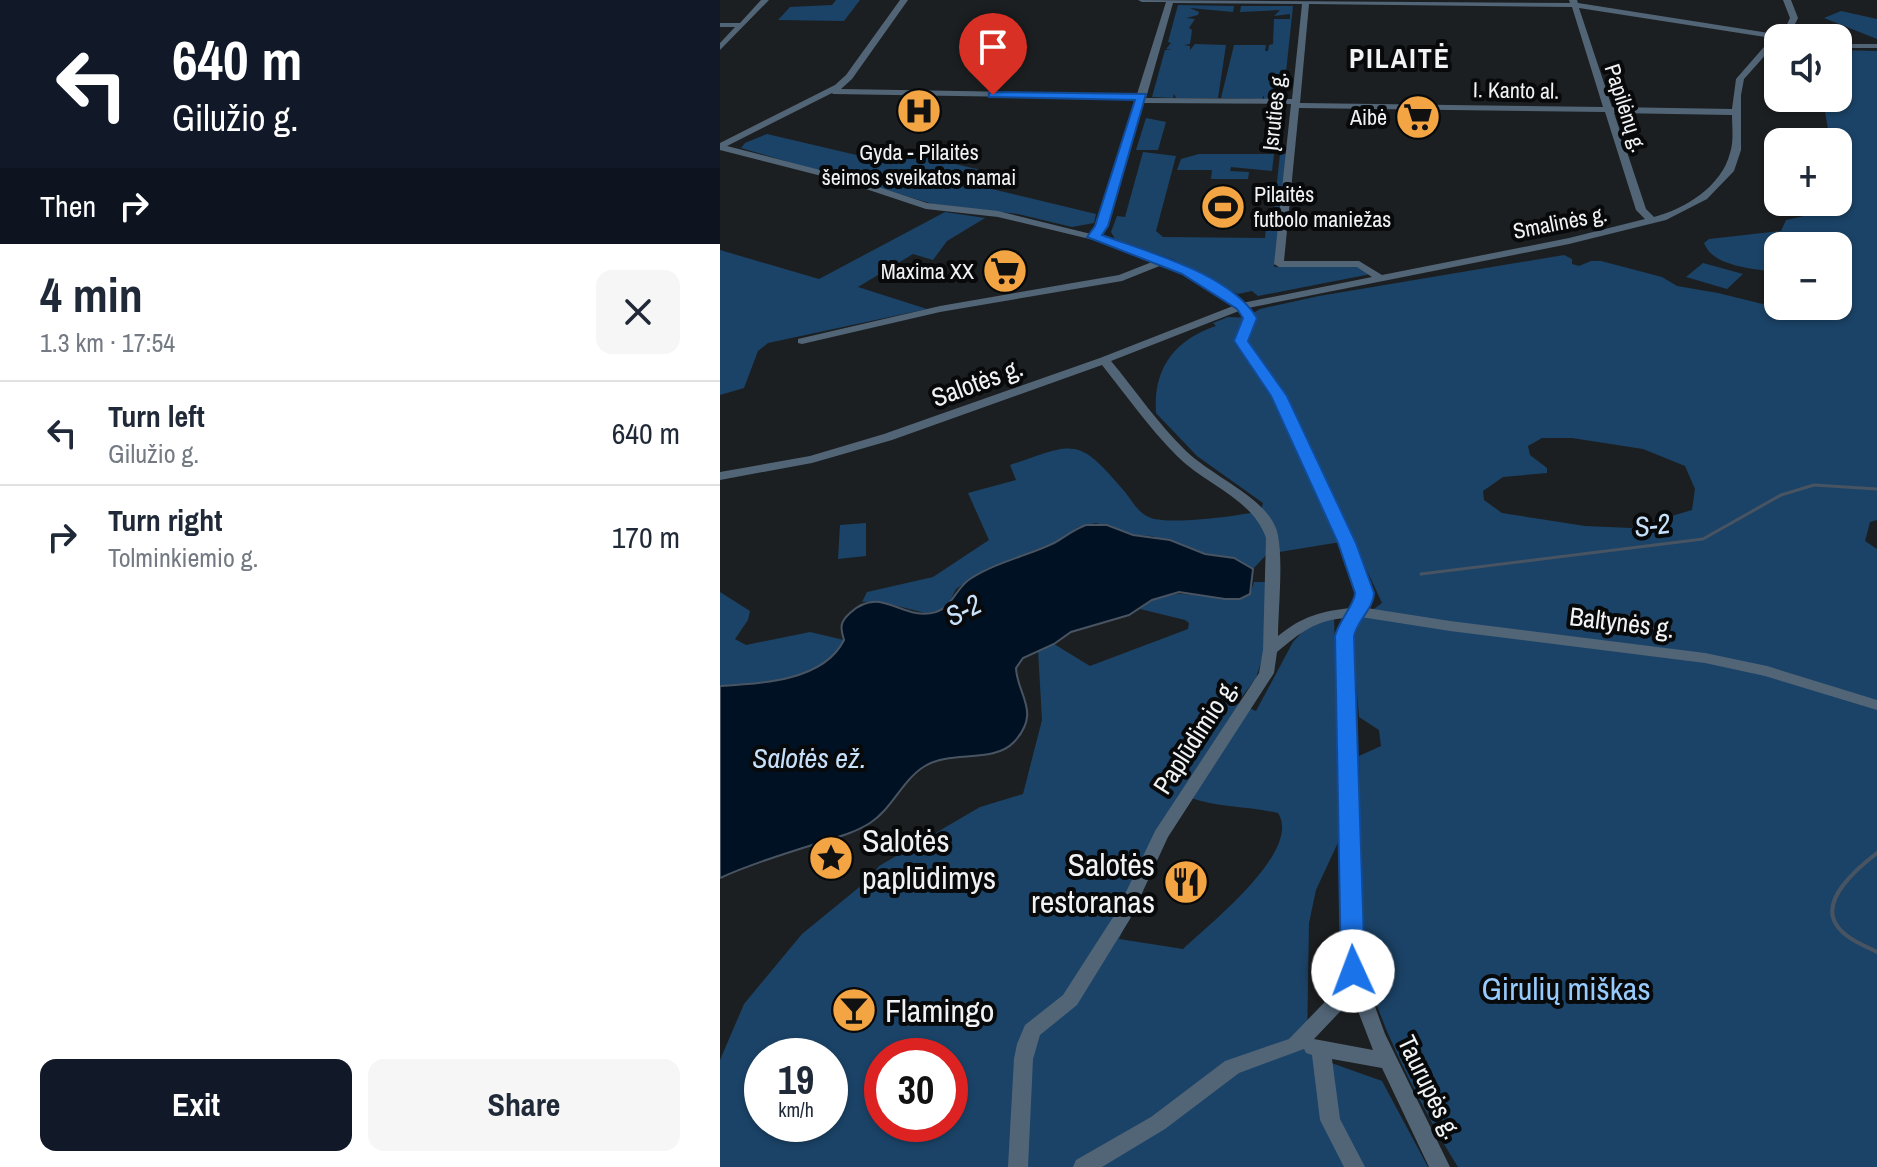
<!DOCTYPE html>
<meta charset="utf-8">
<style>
body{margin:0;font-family:"Archivo Narrow",sans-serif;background:#f6f6f7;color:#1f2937;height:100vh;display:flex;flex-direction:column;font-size:30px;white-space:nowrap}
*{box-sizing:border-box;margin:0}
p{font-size:26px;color:#747a83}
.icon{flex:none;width:44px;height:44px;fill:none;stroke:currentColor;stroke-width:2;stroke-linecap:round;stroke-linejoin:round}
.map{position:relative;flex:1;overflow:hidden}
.sheet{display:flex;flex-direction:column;background:#fff;width:720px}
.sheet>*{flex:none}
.guide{background:#111827;color:#fff;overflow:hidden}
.fabs{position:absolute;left:1044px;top:24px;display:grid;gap:16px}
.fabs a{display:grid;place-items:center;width:88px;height:88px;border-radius:16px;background:#fff;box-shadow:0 2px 6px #0004;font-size:40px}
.speed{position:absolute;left:24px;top:1038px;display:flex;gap:16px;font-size:40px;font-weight:700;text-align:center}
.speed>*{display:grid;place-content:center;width:104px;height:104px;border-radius:50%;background:#fff;box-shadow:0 2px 6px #0004;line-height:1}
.speed small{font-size:20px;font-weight:400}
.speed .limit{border:12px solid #d22;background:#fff;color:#111}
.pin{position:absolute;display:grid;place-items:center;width:68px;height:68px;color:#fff;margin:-82px -34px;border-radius:50% 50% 50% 0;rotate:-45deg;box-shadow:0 0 8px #0007}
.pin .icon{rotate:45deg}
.me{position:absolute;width:88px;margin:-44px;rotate:358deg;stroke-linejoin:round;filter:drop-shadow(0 0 6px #0008)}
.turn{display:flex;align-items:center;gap:28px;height:168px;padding:0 40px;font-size:36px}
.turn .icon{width:104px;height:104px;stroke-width:2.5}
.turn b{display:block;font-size:56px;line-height:68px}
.then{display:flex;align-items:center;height:76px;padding:0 40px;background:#0003;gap:16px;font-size:30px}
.round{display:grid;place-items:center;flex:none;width:84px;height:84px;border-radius:16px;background:#f6f6f7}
.overview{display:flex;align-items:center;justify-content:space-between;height:136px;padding:0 40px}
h1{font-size:48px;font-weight:700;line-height:60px}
.action{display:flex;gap:16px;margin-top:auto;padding:16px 40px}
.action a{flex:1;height:92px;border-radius:16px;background:#111827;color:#fff;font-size:32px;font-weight:700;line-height:92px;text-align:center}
.action a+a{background:#f6f6f7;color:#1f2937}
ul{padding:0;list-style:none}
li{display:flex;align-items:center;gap:24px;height:104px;padding:0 40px;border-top:2px solid #e0e1e3}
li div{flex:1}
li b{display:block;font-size:30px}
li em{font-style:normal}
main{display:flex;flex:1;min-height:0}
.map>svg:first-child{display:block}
.green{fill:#1b4367;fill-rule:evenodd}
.water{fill:#001124;stroke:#485462;stroke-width:2}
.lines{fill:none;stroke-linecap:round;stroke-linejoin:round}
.stream-far1{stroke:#485462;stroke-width:3}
.stream{stroke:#485462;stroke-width:4}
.minor{fill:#526577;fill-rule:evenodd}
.route{fill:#1a73e8;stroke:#114b97;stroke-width:2}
.labels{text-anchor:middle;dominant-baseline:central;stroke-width:8;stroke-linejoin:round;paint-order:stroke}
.far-street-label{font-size:22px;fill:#f0f2f3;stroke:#08090a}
.far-poi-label{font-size:22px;fill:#f0f2f3;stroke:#08090a;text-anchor:end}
.street-label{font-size:26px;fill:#f0f2f3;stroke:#08090a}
.far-district-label{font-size:28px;font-weight:bold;letter-spacing:2px;fill:#f0f2f3;stroke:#08090a}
.water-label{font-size:28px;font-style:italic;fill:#c7e1fa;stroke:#08090a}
.near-poi-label{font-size:32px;fill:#f0f2f3;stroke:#08090a;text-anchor:start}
.near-park-label{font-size:32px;fill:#97cbfe;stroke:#08090a}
</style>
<main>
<section class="sheet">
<div class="guide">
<div class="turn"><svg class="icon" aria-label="left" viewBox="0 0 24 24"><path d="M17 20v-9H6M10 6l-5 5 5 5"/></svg><div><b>640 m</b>Gilužio g.</div></div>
<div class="then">Then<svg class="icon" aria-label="right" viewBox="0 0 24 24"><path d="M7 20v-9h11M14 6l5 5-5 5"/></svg></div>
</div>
<div class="overview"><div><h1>4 min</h1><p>1.3 km · 17:54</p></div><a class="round"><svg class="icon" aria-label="close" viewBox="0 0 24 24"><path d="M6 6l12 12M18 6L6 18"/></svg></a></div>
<ul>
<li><svg class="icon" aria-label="left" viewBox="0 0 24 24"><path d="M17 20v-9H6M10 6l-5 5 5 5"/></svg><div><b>Turn left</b><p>Gilužio g.</p></div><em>640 m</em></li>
<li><svg class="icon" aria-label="right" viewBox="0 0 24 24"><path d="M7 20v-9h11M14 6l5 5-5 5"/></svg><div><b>Turn right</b><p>Tolminkiemio g.</p></div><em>170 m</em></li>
</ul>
<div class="action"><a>Exit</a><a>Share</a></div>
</section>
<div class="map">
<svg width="1157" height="1167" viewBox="0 0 1157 1167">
<rect width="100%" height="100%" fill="#1c1f21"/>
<path class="green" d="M116 0H140L124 21 58 20 70 7 112 5Z
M458 5 514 6 513 12 470 8 479 12 478 15 466 18 475 19 469 28 472 30 470 44 464 45 470 46V50L475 44 506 45 498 98H456L454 94 453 98 432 97 445 50H452L446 49 451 43 448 42Z
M521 6H573L564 91 556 95 565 96 564 99H544V95L542 99 501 98 514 45H546L545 51H548L549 45 553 44 554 19H570V14L554 16 560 10 520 12Z
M1121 11 1157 19V39L1104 18Z
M1118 50 1157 51V520L1150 522 1145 541 1157 549V1167H738C708 1119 655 1020 646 966 636 899 641 824 639 756L661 746 659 730 639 717 632 634 640 619 662 603 633 540 547 554 533 569 514 558 485 554 432 536 413 535 376 523 358 527 335 542 266 569 236 589 228 605 218 611 205 613 158 601 142 602 147 592 213 577 269 540 248 493 296 480 290 465C355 443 357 435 405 492 412 501 419 514 431 518 453 525 517 516 541 511L543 503 477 456 436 413C433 369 454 340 496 326L493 323 508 317 533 318V313L540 309 599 296 844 255 852 259V264L859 266 871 261H881L942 277 957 286 998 293 1063 309 1118 306V246H1058V273C1036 268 993 268 984 243L989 239 1061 231 1066 220 1093 214 1094 211 1083 202H1118V142H1110L1103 99 1100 98H1118ZM822 438H852L923 449 965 466 975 489 972 510 911 528 865 526 782 513 764 500 763 491 783 477 827 473V468L810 455 808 446Z
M426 118 446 122 438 150H416Z
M47 134 145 157 210 158 265 171 247 183 376 214 374 223 352 227 298 214 213 204 21 148 25 143Z
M423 152 456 156 436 231 443 237 545 238 547 219H553L560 154H567L554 267H643L651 274 538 296 532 291 518 294 452 259 395 239 391 232 397 216 405 217Z
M479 154H554L552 171 511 167 510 171 529 172 528 179H491L492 170H457L461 159Z
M225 212 265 218 227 241 213 260 193 254 138 287 207 309 48 343 38 351 24 388 0 395V250L99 279Z
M983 263 1023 274 1007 289 966 277Z
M146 523V556L118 559 120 525Z
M534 582H547L543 656 536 678 517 703 536 711 573 642 586 628 614 618 621 836 596 890 589 923 587 1044 603 1060 662 1081 708 1167H0V1060L24 1004 82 934 148 880 159 866 260 807 303 794 322 720 318 650 334 644 370 666 468 629 469 623 465 620 420 609C451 585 470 597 505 598 513 599 522 595 530 594ZM471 798C499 808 530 806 558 813 583 851 487 926 463 949L399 939 442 844ZM42 1056H110V1124H42ZM162 1056H230V1124H162Z
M0 592 30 611 28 620 15 639 26 645 90 632 124 640C104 681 40 684 0 686Z"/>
<path class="water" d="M366 525H387L413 535 450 540 485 554 514 558 533 569 530 594 520 599H505L459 592 432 600 409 615 351 632 334 644 303 658 296 668C297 695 322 712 294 742 273 764 231 750 205 766 183 779 172 809 150 823 133 834 111 839 92 845 61 855 30 864 0 878V686C40 684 104 681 124 640 120 627 120 622 130 613 162 584 182 622 216 612 232 607 236 588 250 579 276 562 307 556 334 543 345 537 354 529 366 525Z"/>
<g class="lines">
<path class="stream-far1" d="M701 574 983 539 1061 495 1094 485 1157 489"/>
<path class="stream" d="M1157 853C1140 866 1100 899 1116 924 1124 938 1143 945 1157 952"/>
<path class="minor" d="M41 0H49L0 50V43L15 27H0V23H20Z
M180 0H188L132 79 121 89 417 94 446 2H422L418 0 850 3 849 0H857L858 3 1062 35 1070 18 1063 0H1071L1078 18 1069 36 1071 38 1058 39 859 8 892 107 1012 109 1016 79 1050 40 1057 42 1024 79 1021 95V150L1014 171 987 199 946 220 849 244 528 308 534 315 535 322 527 341 565 396 634 543 652 593 647 608 730 621 985 653 1047 666 1157 700V710L1045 676 985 663 730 631 641 617 632 636 642 971 665 1034 730 1167H709L662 1068 612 1059 620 1119 645 1167H624L600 1120 592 1055 586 1053 584 1049 519 1073 445 1129 382 1167H353L356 1160 431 1117 505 1061 569 1039 627 979 624 971 618 636 626 618C595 620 580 633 557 652L554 673 448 837 410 919 357 1005 320 1035 313 1059 308 1167H288L294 1059 297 1044 305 1025 343 995 397 911 435 831 539 673 543 650 546 538C533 499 486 485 457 456 429 428 406 395 382 365L172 440 92 463 0 480V472L90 456 164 434 380 358 513 306 462 273 442 265 402 281 220 312 82 344 78 343V339L220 306 399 275 432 262 382 242 278 217 206 209 125 182 0 150V143L115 85 126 75ZM453 3 582 4 572 99 426 98ZM589 4 852 7 883 107 580 103ZM112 93 113 94 416 99 377 226 371 234 278 211 207 203 131 178 7 146ZM423 103 571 104 554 264 559 267H637L652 277 522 303C492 275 420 246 380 236L387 226ZM579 108 885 112 916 210 925 219 849 238 662 275 639 261H564ZM894 113 1012 115C1012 127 1014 141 1010 153 1002 186 965 209 934 217L926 209ZM519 311 524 316 523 322 515 341 553 396 620 543 638 593 632 608C601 611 583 616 558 636 558 610 565 547 555 526 542 496 492 476 466 451 438 424 416 391 391 361ZM633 998 653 1050 594 1039Z
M1118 44H1157V48H1118Z"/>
</g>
<path class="route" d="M273 92 426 94 388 226 382 235C430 253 509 273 537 318L528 341 567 396 636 543 654 593C654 608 638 619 634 636L645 971 642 977 633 980 625 977 621 971 615 636C619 620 635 604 635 593L618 543 551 396 514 341 523 318 517 309 462 274 367 237 375 226 415 100 269 97V93Z"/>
<defs>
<g id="hospital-disc" transform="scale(2.3)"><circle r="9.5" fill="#f3a443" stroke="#08090a"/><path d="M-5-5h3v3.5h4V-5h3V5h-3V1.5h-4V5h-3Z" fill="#111"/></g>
<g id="supermarket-disc" transform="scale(2.3)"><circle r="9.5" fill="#f3a443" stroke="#08090a"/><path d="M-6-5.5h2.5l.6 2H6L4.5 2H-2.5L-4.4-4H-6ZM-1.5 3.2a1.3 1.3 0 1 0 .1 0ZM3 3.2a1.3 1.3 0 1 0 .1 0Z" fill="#111"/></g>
<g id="stadium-disc" transform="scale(2.3)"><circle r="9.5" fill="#f3a443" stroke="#08090a"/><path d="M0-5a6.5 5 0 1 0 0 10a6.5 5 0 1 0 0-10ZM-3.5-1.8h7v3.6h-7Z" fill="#111"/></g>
<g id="sight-disc" transform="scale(2.3)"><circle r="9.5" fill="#f3a443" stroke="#08090a"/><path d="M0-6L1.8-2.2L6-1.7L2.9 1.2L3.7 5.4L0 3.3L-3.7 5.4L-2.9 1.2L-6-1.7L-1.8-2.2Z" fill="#111"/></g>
<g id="restaurant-disc" transform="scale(2.3)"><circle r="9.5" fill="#f3a443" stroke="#08090a"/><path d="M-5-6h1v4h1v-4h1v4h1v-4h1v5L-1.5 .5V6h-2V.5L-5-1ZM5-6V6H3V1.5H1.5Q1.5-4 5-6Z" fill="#111"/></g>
<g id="bar-disc" transform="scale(2.3)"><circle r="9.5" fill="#f3a443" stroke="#08090a"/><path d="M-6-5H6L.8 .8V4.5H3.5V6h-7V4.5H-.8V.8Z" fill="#111"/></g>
</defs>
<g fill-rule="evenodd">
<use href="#hospital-disc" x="199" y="111"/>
<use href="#supermarket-disc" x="698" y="117"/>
<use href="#stadium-disc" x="503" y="207"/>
<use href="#supermarket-disc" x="285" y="271"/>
<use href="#sight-disc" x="111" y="858"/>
<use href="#restaurant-disc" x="466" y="882"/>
<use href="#bar-disc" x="134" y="1010"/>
</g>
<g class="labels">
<g class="far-street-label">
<text transform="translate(796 90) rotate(1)">I. Kanto al.</text>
<text transform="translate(906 108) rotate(72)">Papilėnų g.</text>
<text transform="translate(554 111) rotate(-84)">Įsruties g.</text>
<text transform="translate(840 222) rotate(-11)">Smalinės g.</text>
</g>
<g class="far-poi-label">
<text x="667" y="117">Aibė</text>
<text x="199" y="152" text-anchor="middle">Gyda - Pilaitės<tspan x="199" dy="25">šeimos sveikatos namai</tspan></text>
<text x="534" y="194" text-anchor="start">Pilaitės<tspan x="534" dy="25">futbolo maniežas</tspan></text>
<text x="254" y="271">Maxima XX</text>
</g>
<g class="street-label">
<text transform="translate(257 382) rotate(-20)">Salotės g.</text>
<text transform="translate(902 622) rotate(7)">Baltynės g.</text>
<text transform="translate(475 736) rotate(-57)">Paplūdimio g.</text>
<text transform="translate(710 1087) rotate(64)">Taurupės g.</text>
</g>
<g class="far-district-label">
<text x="680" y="58">PILAITĖ</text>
</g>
<g class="water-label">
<text transform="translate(932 525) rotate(-7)">S-2</text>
<text transform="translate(243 610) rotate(-27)">S-2</text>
<text x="89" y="758">Salotės ež.</text>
</g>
<g class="near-poi-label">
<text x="142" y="840">Salotės<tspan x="142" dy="37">paplūdimys</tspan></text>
<text x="435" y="864" text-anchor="end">Salotės<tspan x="435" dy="37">restoranas</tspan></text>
<text x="165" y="1010">Flamingo</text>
</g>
<g class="near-park-label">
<text x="846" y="988">Girulių miškas</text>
</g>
</g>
</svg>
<div class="fabs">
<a><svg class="icon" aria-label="sound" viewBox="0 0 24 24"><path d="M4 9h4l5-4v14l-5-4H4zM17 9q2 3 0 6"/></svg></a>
<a>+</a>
<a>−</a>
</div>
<div class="speed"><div>19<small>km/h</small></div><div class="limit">30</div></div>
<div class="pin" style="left:273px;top:95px;background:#d93025"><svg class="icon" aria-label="arrive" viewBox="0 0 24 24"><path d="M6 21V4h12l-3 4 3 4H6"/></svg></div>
<svg class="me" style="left:633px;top:971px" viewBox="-20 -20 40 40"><circle r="19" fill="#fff"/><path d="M0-13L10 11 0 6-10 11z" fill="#1a73e8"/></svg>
</div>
</main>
